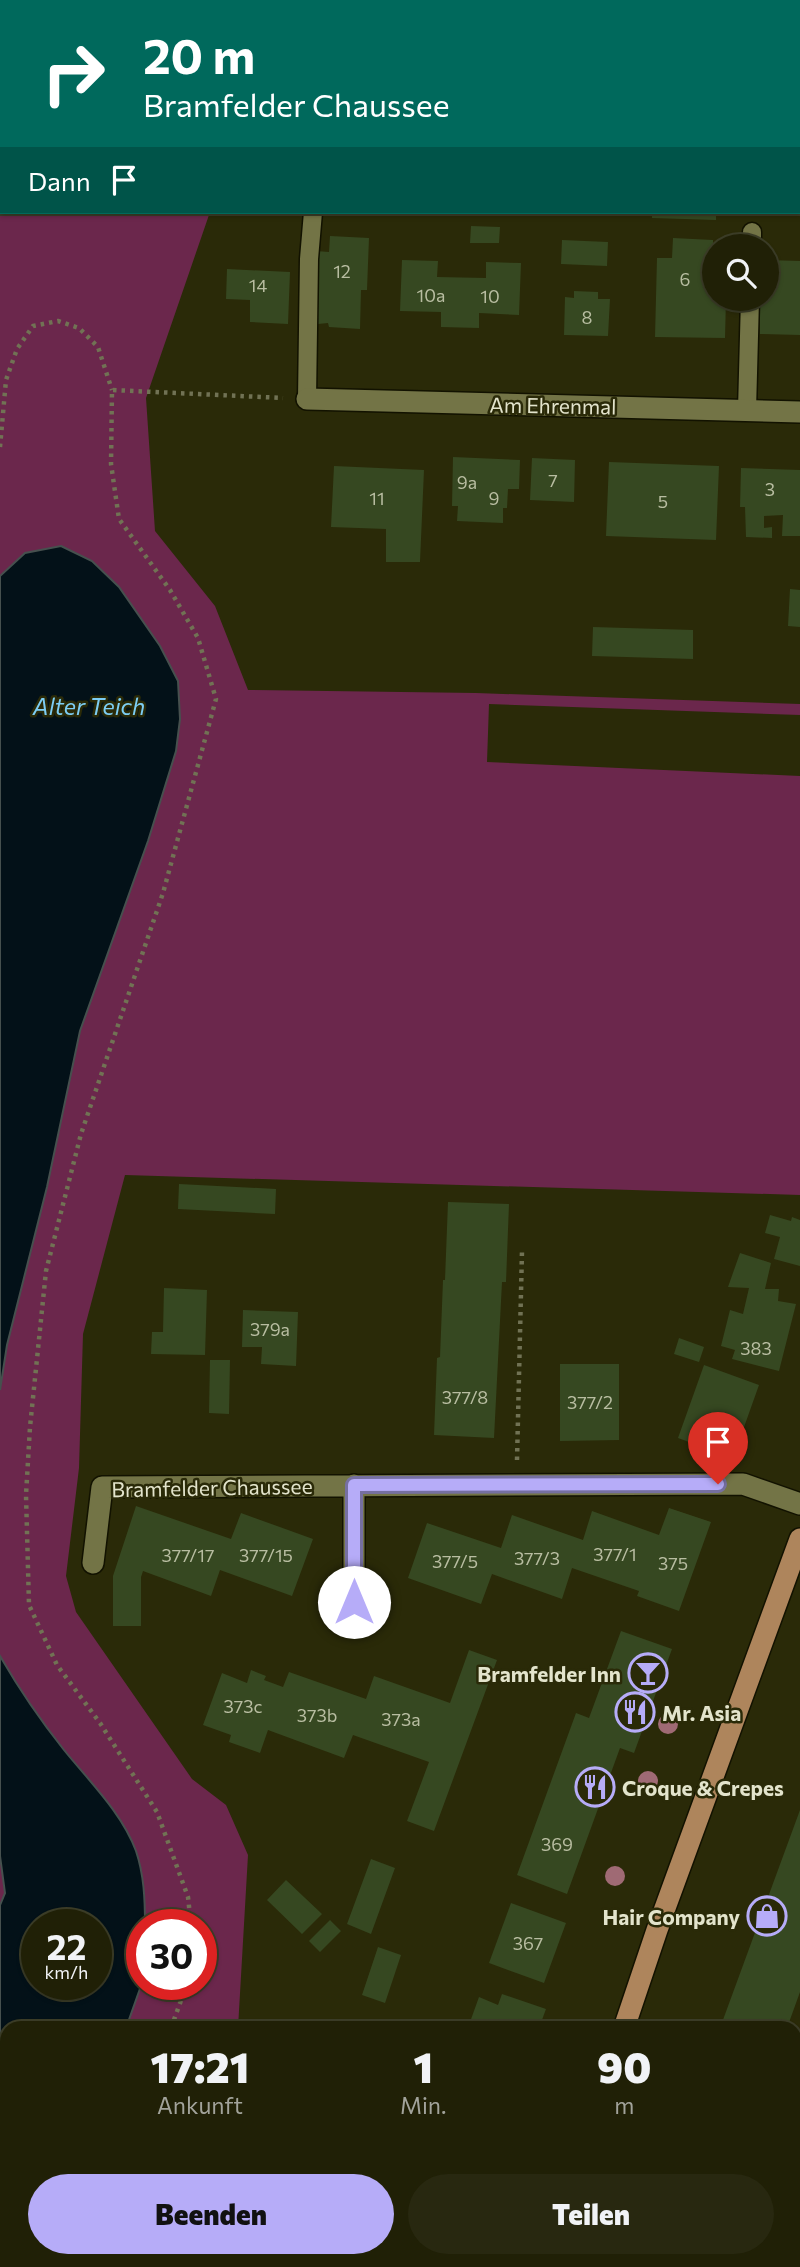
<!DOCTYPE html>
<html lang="de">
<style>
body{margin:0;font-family:Commissioner,sans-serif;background:#282810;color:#f1f3f6;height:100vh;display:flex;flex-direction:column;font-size:26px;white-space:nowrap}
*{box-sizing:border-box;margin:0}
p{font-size:23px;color:#a2a39b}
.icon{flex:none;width:38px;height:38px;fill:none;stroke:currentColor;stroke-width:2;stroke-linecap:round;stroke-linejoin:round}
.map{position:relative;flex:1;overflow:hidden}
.side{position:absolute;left:0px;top:2021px;width:802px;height:247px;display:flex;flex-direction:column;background:#202006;border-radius:21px 21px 0 0;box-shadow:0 2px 5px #0004,0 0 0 2px #3d3e28}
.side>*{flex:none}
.banner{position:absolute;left:0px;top:0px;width:802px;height:214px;box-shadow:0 2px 5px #0004,0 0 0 2px #3d3e28;background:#00695c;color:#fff;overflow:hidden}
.tools{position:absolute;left:702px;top:234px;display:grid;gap:14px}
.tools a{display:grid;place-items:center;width:77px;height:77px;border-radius:50%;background:#202006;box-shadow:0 2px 5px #0004,0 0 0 2px #3d3e28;font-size:35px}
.speed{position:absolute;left:21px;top:1909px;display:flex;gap:14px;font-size:35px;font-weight:700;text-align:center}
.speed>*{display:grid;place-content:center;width:91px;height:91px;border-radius:50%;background:#202006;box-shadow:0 2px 5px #0004,0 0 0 2px #3d3e28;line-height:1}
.speed small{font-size:18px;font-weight:400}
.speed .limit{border:10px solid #d22;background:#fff;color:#111}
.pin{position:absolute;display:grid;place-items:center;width:60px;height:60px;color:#fff;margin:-72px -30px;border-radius:50% 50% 50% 0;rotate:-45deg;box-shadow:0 0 7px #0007}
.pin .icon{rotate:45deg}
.me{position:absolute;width:77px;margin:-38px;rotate:0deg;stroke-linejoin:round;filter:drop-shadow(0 0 5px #0008)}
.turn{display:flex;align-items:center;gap:24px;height:147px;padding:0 28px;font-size:32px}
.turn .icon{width:91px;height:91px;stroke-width:2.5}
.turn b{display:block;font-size:49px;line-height:60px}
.then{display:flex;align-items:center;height:66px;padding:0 28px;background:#0003;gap:14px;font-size:26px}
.eta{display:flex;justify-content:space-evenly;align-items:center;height:119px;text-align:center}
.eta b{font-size:42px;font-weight:800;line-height:49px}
.button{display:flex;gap:14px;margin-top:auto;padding:14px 28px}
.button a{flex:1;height:80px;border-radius:42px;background:#b6acf8;color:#111;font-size:28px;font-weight:800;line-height:80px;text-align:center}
.button a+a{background:#282810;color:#f1f3f6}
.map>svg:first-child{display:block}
.green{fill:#6b274c;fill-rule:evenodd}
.water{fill:#031118;stroke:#46504e;stroke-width:2;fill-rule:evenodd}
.building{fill:#364821}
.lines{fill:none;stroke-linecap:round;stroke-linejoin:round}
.lane-casing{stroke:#121200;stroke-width:21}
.street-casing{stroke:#121200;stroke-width:24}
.primary-casing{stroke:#121200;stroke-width:24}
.path{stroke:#717254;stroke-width:4.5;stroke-dasharray:3.5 5;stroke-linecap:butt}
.lane{stroke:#737446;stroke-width:18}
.street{stroke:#737446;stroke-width:21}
.primary{stroke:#ae855c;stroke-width:21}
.tree{fill:#9f6a74}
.route-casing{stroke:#7670a1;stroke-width:18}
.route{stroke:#b6acf8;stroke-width:12}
.labels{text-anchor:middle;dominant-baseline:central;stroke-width:5;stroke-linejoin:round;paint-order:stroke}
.number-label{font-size:18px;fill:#b8bda1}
.street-label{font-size:21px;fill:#e3e4cc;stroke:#2a2a08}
.poi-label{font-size:21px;font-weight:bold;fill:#e3e4cc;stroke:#2a2a08;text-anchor:end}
.water-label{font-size:23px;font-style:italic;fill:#7dcef4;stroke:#2a2a08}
</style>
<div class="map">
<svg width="800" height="2267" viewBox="0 0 800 2267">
<rect width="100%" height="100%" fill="#2a2a08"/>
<path class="green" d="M0 0H225V2H2V212H210L146 398 155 531 215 606 248 690 476 693 800 704V715L489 704 487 762 800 776V1195L125 1175 83 1334 79 1468 66 1576 76 1612 192 1779 226 1805 248 1855 238 2028H7V2226L0 2225ZM37 1925H96V1984H37ZM142 1925H201V1984H142Z"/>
<path class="water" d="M61 546 92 561 119 587 160 646 178 681 180 719 176 751 148 841 80 1031 47 1187 7 1345 0 1390V576L25 553Z
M0 1656C19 1689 41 1721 64 1750 89 1781 122 1813 136 1851 144 1875 145 1899 145 1925H142V1983L126 2028H7V2092L0 2093V1905L5 1893 0 1856ZM37 1925H96V1984H37Z"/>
<path class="building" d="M652 212H716V220L652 218Z
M471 226 500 227 499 243H470Z
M330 236 369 238 367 290H361L360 329 329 327 328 323 318 324 316 251 329 252Z
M673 238 713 240 714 299H726L725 338 655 337 657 258H672Z
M562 240 608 242 607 266 561 264Z
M402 260 438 261 437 277 486 278V262L521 263 519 315 479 313V328L441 327V312L400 311Z
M766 260 800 261V335L760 334V299H766Z
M227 269 290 272 288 324 250 322V300L226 299Z
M574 291 598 292V299H610L608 336 564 335 565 297 574 298Z
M453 457 520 460 519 489H508L507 508H503V523L457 521 458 506H452Z
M532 458 575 460 574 502 530 500Z
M609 462 719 466 716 540 606 536Z
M334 466 424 470 420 562H386V529L331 527Z
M741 468 800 470V536H782L783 515 764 516V528L772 527V538L746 537 745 507H740Z
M790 589 800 590V627L788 626Z
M593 627 693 630V659L592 656Z
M179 1184 276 1189 275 1214 178 1209Z
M448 1202 509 1204 506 1282H502L494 1438 434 1435 437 1358 440 1357 443 1280H445Z
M770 1215 791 1221 792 1217 800 1220V1266L774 1259 780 1237 765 1233Z
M740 1253 771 1263 765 1289H779L778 1301 796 1304 779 1371 732 1359 735 1350 721 1346 730 1310 743 1314 749 1288 728 1287Z
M164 1288 207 1290 205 1355 151 1354 152 1332H163Z
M243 1310 298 1312 296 1366 261 1364 262 1347H242Z
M679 1338 704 1347 699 1362 674 1354Z
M210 1360H230L229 1414 209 1413Z
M560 1364H619V1440L560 1441Z
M704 1365 759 1385 733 1458 678 1438Z
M136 1506 231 1539 241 1513 313 1539 292 1596 220 1570 211 1596 143 1571 141 1577V1626H113V1576Z
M669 1508 711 1522 679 1611 637 1596 639 1591 572 1568 562 1599 492 1574 481 1604 408 1578 427 1523 501 1548 512 1515 583 1540 592 1511 659 1535Z
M621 1631 672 1649 634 1753 620 1748 567 1894 517 1875 576 1713 589 1718Z
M469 1650 497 1660 434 1831 407 1821 429 1762 353 1735 344 1758 268 1730 260 1753 229 1742 231 1735 203 1725 222 1673 247 1683 251 1670 266 1676 264 1680 283 1687 289 1672 366 1699 374 1676 450 1703Z
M800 1810V1992L787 2028H720Z
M371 1859 395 1868 371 1934 347 1924Z
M286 1880 322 1914 302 1934 267 1900Z
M511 1903 566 1923 544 1983 489 1963Z
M330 1920 341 1931 320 1952 309 1941Z
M378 1947 401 1955 385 2003 362 1995Z
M502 1994 546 2009 539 2028H487L470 2022 479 1997 498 2005Z
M397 2261H445L443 2267H413Z
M658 2261H721L718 2266 709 2267H659Z"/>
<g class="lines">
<g class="lane-casing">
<path id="lane" d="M752 247V232
M307 399 309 259 313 212
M747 410 750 299
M135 2267 136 2261"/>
</g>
<g class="street-casing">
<path id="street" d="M307 399 800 412
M93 1563 102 1487 743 1484 800 1504
M354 1602V1485
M0 2255 7 2256
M40 2261 78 2267"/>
</g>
<g class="primary-casing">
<path id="primary" d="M624 2028 657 1930 800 1539
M533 2267 535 2261"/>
</g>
<path class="path" d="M0 447 6 380 17 349 33 326 58 321 79 328 98 347 112 390
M517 1460 522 1251
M191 1925 188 1897 157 1812 100 1723 57 1665 29 1605 26 1495 30 1427 46 1271 81 1134 163 893 216 699 198 638 170 590 119 519 111 464 112 390 283 398
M171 2028 187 1984
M794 2061 800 2060
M0 2163 7 2162"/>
<use href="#lane" class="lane"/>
<use href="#street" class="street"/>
<use href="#primary" class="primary"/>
</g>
<g class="tree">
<circle cx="668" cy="1724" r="10"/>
<circle cx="648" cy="1781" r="10"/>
<circle cx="615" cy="1876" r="10"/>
</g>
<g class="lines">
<g class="route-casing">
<path id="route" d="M354 1602V1485L718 1484"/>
</g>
<use href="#route" class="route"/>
</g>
<defs>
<g id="bar-ring" transform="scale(2.0125)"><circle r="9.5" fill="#2a2a08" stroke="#b6acf8" stroke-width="1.5"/><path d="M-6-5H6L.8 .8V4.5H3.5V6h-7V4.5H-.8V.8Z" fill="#b6acf8"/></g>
<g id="restaurant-ring" transform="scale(2.0125)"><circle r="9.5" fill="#2a2a08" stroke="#b6acf8" stroke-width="1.5"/><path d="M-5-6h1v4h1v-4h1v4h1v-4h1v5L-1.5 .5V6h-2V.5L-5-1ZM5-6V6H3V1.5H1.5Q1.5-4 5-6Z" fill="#b6acf8"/></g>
<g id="shop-ring" transform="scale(2.0125)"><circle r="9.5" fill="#2a2a08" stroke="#b6acf8" stroke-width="1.5"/><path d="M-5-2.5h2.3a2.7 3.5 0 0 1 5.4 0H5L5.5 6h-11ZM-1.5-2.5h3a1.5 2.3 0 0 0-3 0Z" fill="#b6acf8"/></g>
</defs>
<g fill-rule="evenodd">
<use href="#bar-ring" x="648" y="1673"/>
<use href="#restaurant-ring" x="635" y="1712"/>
<use href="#restaurant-ring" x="595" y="1787"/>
<use href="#shop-ring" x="767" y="1916"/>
</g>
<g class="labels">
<g class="number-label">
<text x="342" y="271">12</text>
<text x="685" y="279">6</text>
<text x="258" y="285">14</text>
<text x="431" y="295">10a</text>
<text x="490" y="296">10</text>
<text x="587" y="317">8</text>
<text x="553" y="480">7</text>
<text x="467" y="482">9a</text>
<text x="770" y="489">3</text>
<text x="377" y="498">11</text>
<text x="494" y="498">9</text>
<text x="663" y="501">5</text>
<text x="270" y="1329">379a</text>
<text x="756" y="1348">383</text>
<text x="465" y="1397">377/8</text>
<text x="590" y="1402">377/2</text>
<text x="615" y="1554">377/1</text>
<text x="188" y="1555">377/17</text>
<text x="266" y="1555">377/15</text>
<text x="537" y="1558">377/3</text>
<text x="455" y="1561">377/5</text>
<text x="673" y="1563">375</text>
<text x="243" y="1706">373c</text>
<text x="317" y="1715">373b</text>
<text x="401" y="1719">373a</text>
<text x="557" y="1844">369</text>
<text x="528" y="1943">367</text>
</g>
<g class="street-label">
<text transform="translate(553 405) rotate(1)">Am Ehrenmal</text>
<text transform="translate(212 1487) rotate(-1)">Bramfelder Chaussee</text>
</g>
<g class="poi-label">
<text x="621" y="1673">Bramfelder Inn</text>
<text x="662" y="1712" text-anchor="start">Mr. Asia</text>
<text x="622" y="1787" text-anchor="start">Croque &amp; Crepes</text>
<text x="740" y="1916">Hair Company</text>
</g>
<g class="water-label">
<text x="89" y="706">Alter Teich</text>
</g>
</g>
</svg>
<div class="tools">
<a><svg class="icon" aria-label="search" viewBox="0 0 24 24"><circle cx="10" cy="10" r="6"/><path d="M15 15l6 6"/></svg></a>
</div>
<div class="speed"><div>22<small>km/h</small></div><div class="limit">30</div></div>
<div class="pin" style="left:718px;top:1484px;background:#d93025"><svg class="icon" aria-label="arrive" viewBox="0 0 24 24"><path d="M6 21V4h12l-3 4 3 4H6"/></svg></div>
<svg class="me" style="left:354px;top:1602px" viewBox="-20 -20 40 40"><circle r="19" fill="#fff"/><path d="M0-13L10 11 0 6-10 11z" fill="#b6acf8"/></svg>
<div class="banner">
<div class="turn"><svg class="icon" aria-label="right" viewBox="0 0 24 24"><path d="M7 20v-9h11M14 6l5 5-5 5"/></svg><div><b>20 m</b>Bramfelder Chaussee</div></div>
<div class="then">Dann<svg class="icon" aria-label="arrive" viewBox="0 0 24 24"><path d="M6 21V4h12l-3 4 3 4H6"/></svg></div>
</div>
<section class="side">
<div class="eta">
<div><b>17:21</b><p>Ankunft</p></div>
<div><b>1</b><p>Min.</p></div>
<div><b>90</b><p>m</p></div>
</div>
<div class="button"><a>Beenden</a><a>Teilen</a></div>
</section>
</div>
